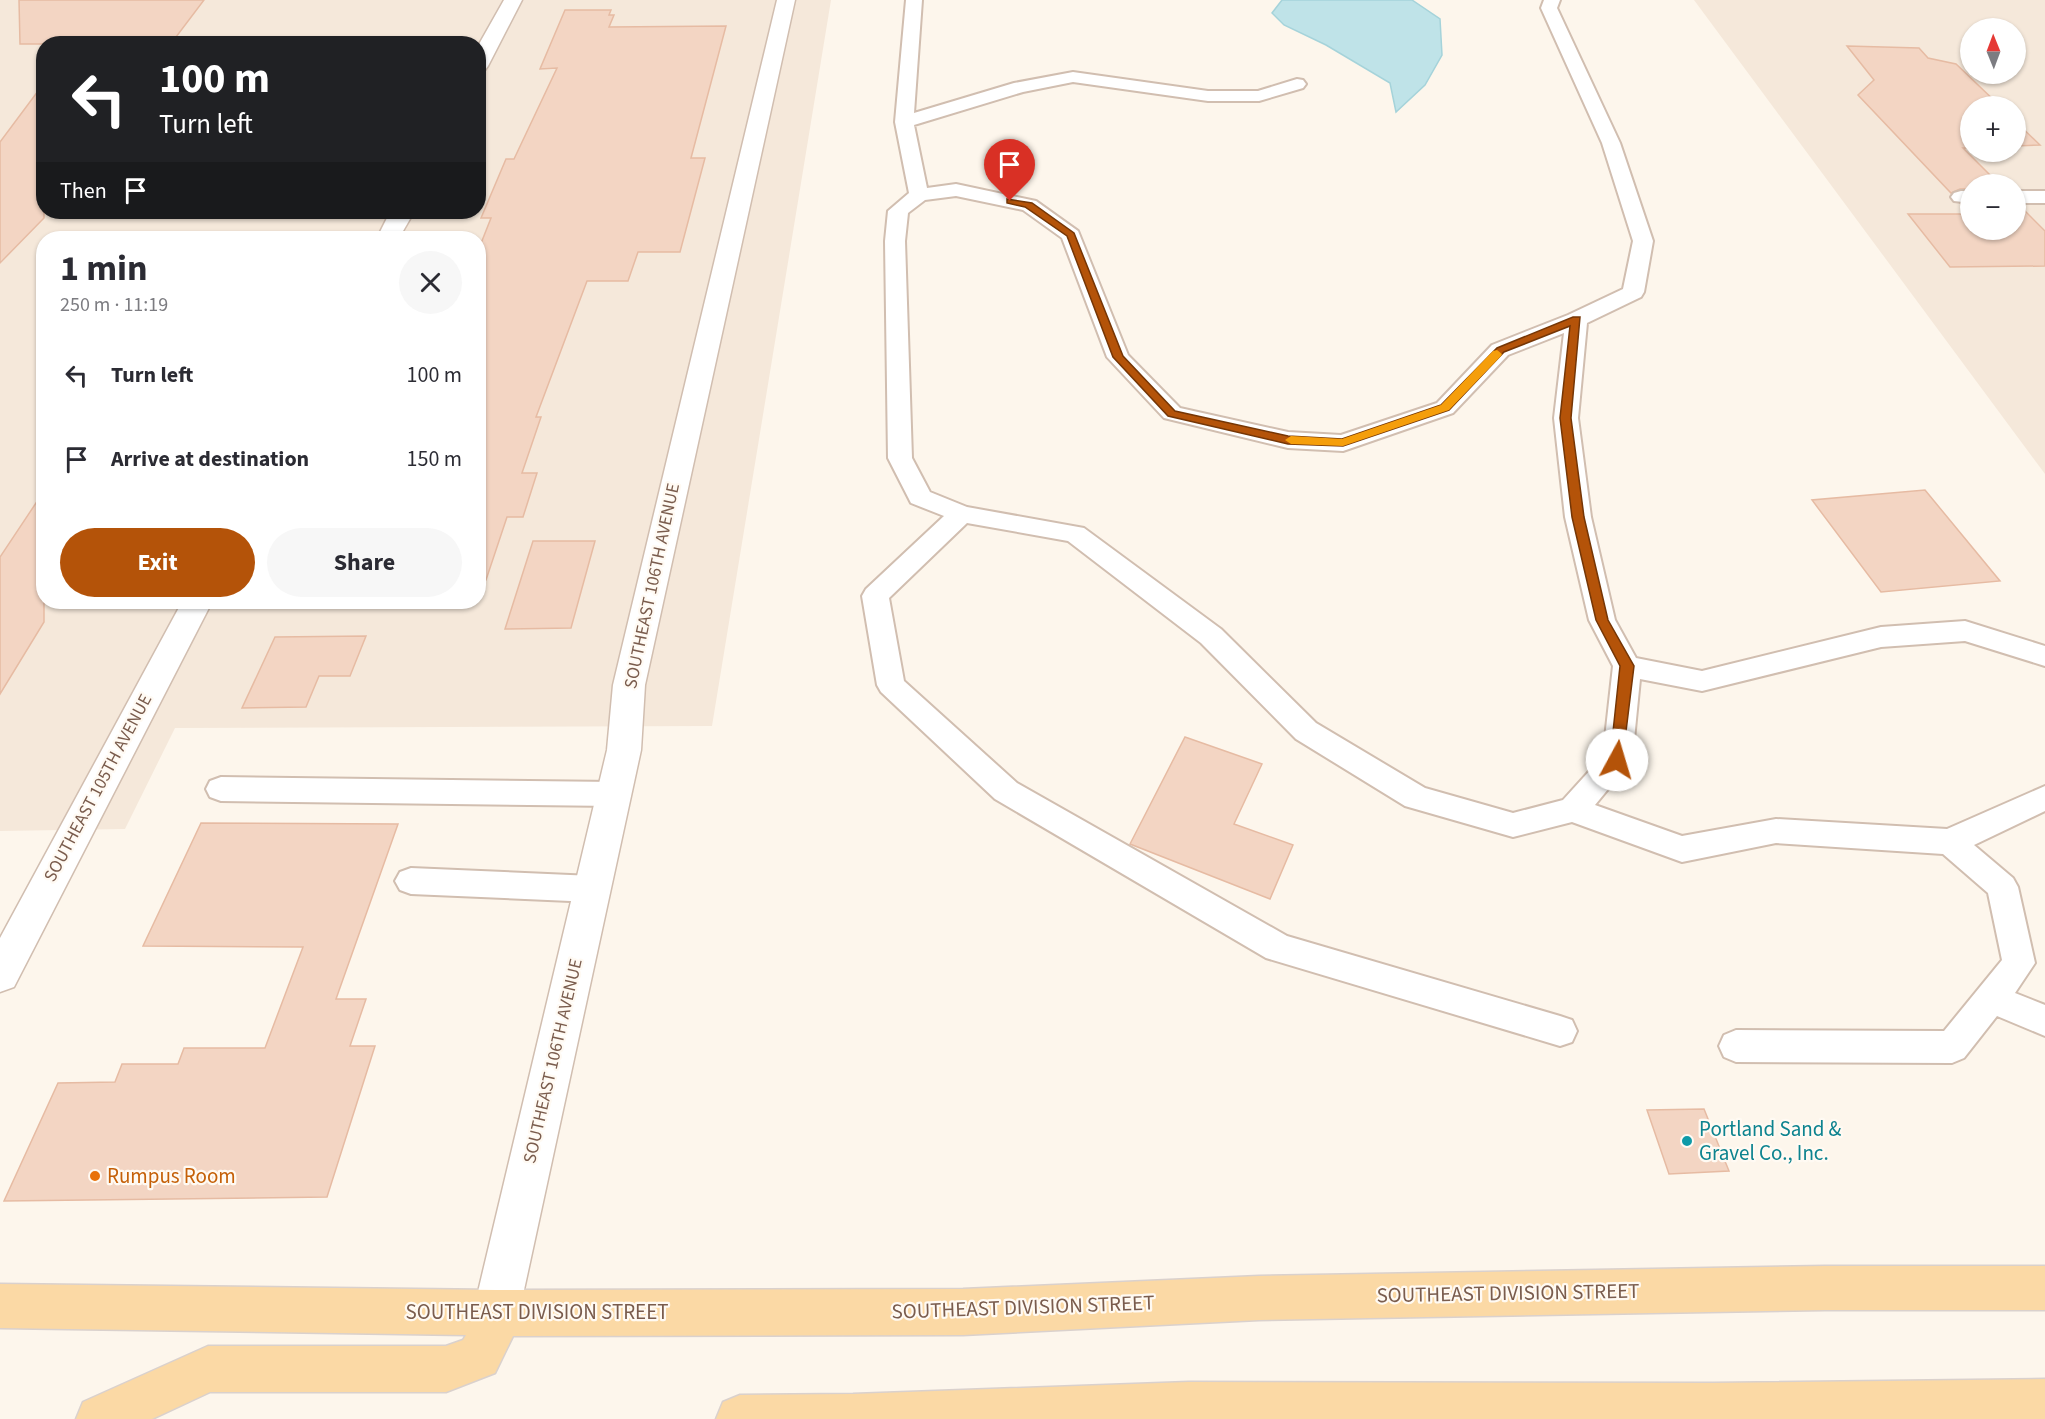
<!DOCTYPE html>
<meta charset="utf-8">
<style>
body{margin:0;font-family:"Source Sans 3",sans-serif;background:#f7f7f7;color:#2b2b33;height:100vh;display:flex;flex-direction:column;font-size:22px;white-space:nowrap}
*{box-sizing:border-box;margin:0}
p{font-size:20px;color:#7c7c81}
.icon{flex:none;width:33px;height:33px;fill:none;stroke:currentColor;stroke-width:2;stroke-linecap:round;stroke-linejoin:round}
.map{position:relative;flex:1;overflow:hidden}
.panel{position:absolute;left:36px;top:231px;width:450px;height:378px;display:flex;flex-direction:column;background:#fff;border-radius:24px;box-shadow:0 2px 4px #0004}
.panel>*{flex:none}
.hud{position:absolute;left:36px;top:36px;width:450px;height:183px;border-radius:24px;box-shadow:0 2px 4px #0004;background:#202124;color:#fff;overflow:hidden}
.needle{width:39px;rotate:359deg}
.buttons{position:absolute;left:1960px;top:18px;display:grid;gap:12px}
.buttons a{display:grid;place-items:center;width:66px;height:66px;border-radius:50%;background:#fff;box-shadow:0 2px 4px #0004;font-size:30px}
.pin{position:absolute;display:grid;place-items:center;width:51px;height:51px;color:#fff;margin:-62px -26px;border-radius:50% 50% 50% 0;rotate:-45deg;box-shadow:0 0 6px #0007}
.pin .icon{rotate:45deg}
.me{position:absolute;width:66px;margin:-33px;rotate:6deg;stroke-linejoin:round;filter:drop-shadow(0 0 4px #0008)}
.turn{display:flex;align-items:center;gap:21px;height:126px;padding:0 24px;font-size:27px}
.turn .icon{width:78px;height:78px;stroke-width:2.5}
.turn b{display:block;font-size:42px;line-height:51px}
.then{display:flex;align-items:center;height:57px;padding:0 24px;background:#0003;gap:12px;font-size:22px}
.round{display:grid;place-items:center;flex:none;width:63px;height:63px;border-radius:32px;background:#f7f7f7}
.overview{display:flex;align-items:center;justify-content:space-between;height:102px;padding:0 24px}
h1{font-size:36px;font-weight:700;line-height:45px}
.button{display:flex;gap:12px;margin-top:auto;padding:12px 24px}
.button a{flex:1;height:69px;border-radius:36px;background:#b45309;color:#fff;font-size:24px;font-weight:700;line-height:69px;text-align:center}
.button a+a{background:#f7f7f7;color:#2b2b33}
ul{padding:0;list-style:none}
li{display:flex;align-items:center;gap:18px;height:84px;padding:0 24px}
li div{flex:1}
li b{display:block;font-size:22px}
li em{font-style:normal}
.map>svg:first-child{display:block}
.residential{fill:#f5e8da;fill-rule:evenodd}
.water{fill:#bfe3e8;stroke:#a5d3da;stroke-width:1.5}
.building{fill:#f3d5c3;stroke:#e6bba3;stroke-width:1.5}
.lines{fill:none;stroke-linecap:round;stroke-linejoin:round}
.lane-casing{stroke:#d1beb0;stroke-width:4}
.street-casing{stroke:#d1beb0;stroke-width:3}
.primary-casing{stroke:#dad1cd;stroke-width:3}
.lane{fill:#fff;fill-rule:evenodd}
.street{fill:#fff;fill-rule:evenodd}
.primary{fill:#fbd9a5;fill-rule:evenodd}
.route{fill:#b45309;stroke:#753606;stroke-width:1.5}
.slow{fill:#f59e0b}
.culture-dot{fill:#0f9aa8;stroke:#fffaf3;stroke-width:2}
.food-dot{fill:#e8710a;stroke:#fffaf3;stroke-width:2}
.labels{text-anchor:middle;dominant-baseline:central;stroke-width:4.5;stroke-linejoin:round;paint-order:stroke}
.street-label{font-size:18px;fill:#7a5c4d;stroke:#fffaf3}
.near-culture-label{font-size:21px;fill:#0d838f;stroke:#fffaf3;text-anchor:start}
.near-food-label{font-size:21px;fill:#c56008;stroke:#fffaf3;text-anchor:start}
.near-street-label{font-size:21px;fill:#7a5c4d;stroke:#fffaf3}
</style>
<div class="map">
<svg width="2045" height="1419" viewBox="0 0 2045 1419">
<rect width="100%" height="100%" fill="#fdf6ec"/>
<path class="residential" d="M0 0H831L712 726 175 728 125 829 0 831ZM44 44H478V212H44ZM44 238H478V602H44Z
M1694 0H2045V474ZM1971 28H2016V74H1971ZM1971 106H2016V152H1971ZM1971 184H2016V230H1971Z"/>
<path class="water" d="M1282 0H1412L1440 19 1442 55 1425 85 1396 112 1390 83 1326 45 1284 25 1272 13Z"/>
<path class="building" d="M19 0H204L173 41H106V44H20Z
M565 10H611L609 15H614L609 27 726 26 691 158H705L680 252H638L628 281H587L536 417H541L522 473H537L523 517H507L486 580 478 579V251L491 218H481L506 159H514L557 68 540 69Z
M1847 46 1919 48 1928 58 1956 64 2000 106H1971V148H1963L1999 184H1971V189H1960L1951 193 1858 95 1874 80Z
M44 83V218L0 263V142Z
M2016 122 2040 145 2016 146Z
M1961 204 1971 205V230H2016V205H2019L2045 231V266L1950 267 1908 214H1971Z
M1925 490 2000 581 1881 592 1812 500Z
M44 491V622L0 694V557Z
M533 541H595L571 628 505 629Z
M366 636 350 676H319L306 707 242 708 275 637Z
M1185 737 1262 764 1234 824 1293 845 1270 899 1130 844Z
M201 823 398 824 336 999H366L350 1046H375L327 1197 4 1201 58 1083 115 1082 122 1064H178L184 1048H265L303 947 143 946Z
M1704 1109 1729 1171 1669 1174 1647 1110Z"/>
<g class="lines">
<g class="lane-casing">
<path id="lane" d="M906 0H922L914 113 1014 83 1073 72 1208 91H1258L1297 79 1303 80 1306 84 1303 88 1259 101H1208L1073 82 1023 92 914 125 927 188 956 184 1036 201 1078 231 1128 355 1180 408 1288 432 1341 435 1437 403 1492 345 1568 315 1623 289 1633 241 1602 143 1541 8 1544 0H1560L1557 8 1620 143 1653 241 1644 292 1641 297 1587 323 1578 418 1591 517 1615 620 1636 658 1702 671 1881 627 1965 621 2045 646V666L1965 641 1881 647 1702 691 1640 679 1632 760 1595 805 1682 836 1776 819 1947 829 2045 786V811L1974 845 2013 878 2018 887 2035 963 2015 993 2045 1005V1036L1997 1016 1964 1058 1952 1063 1736 1062 1724 1057 1719 1046 1724 1035 1736 1030 1944 1031 2002 960 1988 893 1943 854 1776 843 1682 862 1572 822 1513 837 1405 806 1296 739 1201 643 1068 541 967 523 889 598 904 681 1017 783 1287 936 1560 1016 1572 1020 1577 1031 1572 1042 1560 1046 1266 958 995 799 881 692 877 685 862 596 866 589 944 516 911 503 888 458 885 241 888 211 909 193 895 122ZM956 196 1023 210 1062 238 1107 357 1164 418 1288 448 1343 451 1453 413 1508 355 1564 333 1554 418 1565 517 1589 620 1613 666 1603 756 1563 800 1513 813 1425 788 1316 723 1221 629 1084 528 967 507 930 492 912 458 905 241 908 213 925 200Z
M1961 191H1971V203L1954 201 1951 197 1954 193Z
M2016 191H2045V203H2016Z
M221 777 614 782 625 786 629 794 625 802 614 806 221 801 210 797 206 789 210 781Z
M411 868 593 876 604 880 609 889 604 898 593 902 411 894 400 890 395 881 400 872Z"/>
</g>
<g class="street-casing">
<path id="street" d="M504 0H522L488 66 485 70 478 72V46Z
M777 0H795L645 685 641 750 519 1313 512 1329 496 1336 480 1329 473 1313 607 750 613 685Z
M390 212H414L399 238H377Z
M182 602H212L14 987 0 992V938Z"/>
</g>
<g class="primary-casing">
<path id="primary" d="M1825 1266H2045V1310H1825L1259 1320 963 1335 513 1336 495 1373 446 1392H210L152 1419H76L83 1402 208 1346H446L463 1340 466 1335 0 1328V1284L496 1290 963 1289 1259 1276Z
M2045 1379V1419H716L723 1402 740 1395 853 1394 1189 1382 1713 1383Z"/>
</g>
<use href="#lane" class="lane"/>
<use href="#street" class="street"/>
<use href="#primary" class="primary"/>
</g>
<path class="route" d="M1007 199 1032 203 1074 233 1123 356 1175 411 1288 436 1342 439 1441 405 1497 348 1573 317H1580L1571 418 1584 517 1608 620 1634 666 1622 764H1612L1610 760 1620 666 1596 620 1572 517 1560 418 1570 326 1504 352 1449 410 1343 446 1288 444 1168 416 1113 357 1067 236 1025 207 1007 203Z"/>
<path class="slow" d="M1497 350 1502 354 1501 356 1449 410 1343 446 1291 444 1285 440 1291 436 1342 439 1441 405 1493 351Z"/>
<circle class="culture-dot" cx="1687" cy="1141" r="6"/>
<circle class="food-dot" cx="95" cy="1176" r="6"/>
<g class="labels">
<g class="street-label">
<text transform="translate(652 586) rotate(-78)">SOUTHEAST 106TH AVENUE</text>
<text transform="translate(98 788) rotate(-62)">SOUTHEAST 105TH AVENUE</text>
<text transform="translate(553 1061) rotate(-77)">SOUTHEAST 106TH AVENUE</text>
</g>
<g class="near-culture-label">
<text x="1699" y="1129">Portland Sand &amp;<tspan x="1699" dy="24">Gravel Co., Inc.</tspan></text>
</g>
<g class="near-food-label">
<text x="107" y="1176">Rumpus Room</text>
</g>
<g class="near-street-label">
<text transform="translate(1508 1293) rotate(-1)">SOUTHEAST DIVISION STREET</text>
<text transform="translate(1023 1307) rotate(-2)">SOUTHEAST DIVISION STREET</text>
<text x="537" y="1312">SOUTHEAST DIVISION STREET</text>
</g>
</g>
</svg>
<div class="buttons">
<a><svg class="needle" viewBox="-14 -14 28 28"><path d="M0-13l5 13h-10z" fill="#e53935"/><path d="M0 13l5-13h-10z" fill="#7c7c81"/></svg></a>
<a>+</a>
<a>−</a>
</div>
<div class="pin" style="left:1010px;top:201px;background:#d93025"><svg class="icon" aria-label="arrive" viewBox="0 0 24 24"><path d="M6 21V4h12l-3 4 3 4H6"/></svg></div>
<svg class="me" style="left:1617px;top:760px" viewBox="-20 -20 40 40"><circle r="19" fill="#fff"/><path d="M0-13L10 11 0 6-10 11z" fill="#b45309"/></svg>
<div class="hud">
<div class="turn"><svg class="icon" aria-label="left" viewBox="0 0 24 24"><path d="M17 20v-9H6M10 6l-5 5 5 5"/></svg><div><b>100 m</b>Turn left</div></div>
<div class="then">Then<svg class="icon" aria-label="arrive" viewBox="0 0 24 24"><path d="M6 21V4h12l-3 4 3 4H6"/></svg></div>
</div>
<section class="panel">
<div class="overview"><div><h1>1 min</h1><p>250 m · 11:19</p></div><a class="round"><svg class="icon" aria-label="close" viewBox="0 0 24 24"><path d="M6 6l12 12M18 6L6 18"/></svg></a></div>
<ul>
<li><svg class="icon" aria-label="left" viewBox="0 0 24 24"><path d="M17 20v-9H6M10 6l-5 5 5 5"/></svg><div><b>Turn left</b></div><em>100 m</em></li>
<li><svg class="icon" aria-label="arrive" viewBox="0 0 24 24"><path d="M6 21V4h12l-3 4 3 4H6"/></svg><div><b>Arrive at destination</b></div><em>150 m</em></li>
</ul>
<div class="button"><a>Exit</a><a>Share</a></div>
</section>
</div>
